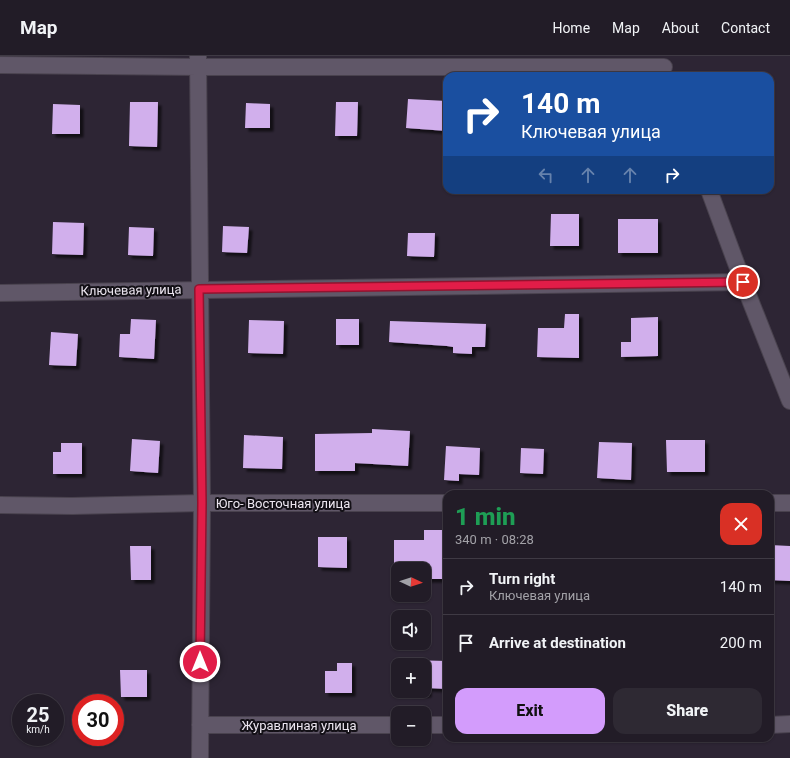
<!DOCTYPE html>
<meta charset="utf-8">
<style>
body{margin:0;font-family:Roboto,sans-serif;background:#2e2933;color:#f1f3f6;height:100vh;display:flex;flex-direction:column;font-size:15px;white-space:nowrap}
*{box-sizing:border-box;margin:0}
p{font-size:13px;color:#a2a1a7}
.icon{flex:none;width:22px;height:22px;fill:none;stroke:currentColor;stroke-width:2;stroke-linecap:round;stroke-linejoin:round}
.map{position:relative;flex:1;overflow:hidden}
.sheet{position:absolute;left:443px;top:434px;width:331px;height:252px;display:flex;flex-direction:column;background:#221c27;border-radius:12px;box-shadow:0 1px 3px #0004,0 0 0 1px #3f3a44}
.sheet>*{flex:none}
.banner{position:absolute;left:443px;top:16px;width:331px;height:122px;border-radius:12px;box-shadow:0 1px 3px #0004,0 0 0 1px #3f3a44;background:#1a4fa0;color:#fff;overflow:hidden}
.needle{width:26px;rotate:94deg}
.buttons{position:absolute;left:391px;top:506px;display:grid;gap:8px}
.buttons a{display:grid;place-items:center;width:40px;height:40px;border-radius:8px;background:#221c27;box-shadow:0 1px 3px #0004,0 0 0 1px #3f3a44;font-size:20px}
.speed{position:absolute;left:12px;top:638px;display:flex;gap:8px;font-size:20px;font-weight:700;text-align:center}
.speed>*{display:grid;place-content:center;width:52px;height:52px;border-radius:50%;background:#221c27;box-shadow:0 1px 3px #0004,0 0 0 1px #3f3a44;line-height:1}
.speed small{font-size:10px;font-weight:400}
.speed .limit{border:6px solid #d22;background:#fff;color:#111}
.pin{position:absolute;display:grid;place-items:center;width:34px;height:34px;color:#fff;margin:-17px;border:2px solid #fff;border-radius:50%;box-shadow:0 1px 4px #0007}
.me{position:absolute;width:44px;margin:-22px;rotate:0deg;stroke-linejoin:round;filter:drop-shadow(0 0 3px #0008)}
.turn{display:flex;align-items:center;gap:14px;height:84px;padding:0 12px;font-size:18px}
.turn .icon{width:52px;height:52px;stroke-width:2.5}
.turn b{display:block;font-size:28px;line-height:34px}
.lanes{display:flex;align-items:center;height:38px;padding:0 12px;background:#0003;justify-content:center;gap:20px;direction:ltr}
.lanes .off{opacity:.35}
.round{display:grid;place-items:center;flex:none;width:42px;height:42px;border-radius:12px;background:#2e2933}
.head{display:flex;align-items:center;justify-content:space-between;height:68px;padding:0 12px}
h1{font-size:24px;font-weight:800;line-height:30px;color:#1e9e55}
.primary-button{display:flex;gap:8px;margin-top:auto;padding:8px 12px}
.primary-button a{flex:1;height:46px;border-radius:12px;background:#d39cfc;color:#111;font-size:16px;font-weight:800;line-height:46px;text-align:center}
.primary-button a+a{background:#2e2933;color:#f1f3f6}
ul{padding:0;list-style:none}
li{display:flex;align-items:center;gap:12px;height:56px;padding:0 12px;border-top:1px solid #3f3a44}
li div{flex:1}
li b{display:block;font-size:15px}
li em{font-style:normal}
header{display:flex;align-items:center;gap:24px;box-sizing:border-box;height:56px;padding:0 20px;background:#221c27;border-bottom:1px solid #3f3a44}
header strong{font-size:19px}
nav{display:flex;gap:22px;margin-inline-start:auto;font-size:14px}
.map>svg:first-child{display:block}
.building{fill:#d1afec;filter:url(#shadow)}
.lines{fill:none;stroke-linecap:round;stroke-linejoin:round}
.minor-casing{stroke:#49424e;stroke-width:18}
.minor{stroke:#605768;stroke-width:16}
.route-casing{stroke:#92132f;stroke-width:10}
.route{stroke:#e11d48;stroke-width:7}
.labels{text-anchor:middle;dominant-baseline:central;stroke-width:4;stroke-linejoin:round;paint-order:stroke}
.street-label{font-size:13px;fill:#ece6f0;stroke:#131016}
</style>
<header>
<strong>Map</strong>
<nav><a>Home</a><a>Map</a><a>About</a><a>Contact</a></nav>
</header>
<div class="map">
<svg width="790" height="702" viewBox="0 0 790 702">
<defs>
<filter id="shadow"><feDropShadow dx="3.5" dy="3.5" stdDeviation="1" flood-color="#0009"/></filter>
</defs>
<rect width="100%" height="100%" fill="#2d2534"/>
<path class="building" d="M408 43 447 45V75L406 72Z
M130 46H158L157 91 129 90Z
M336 46H358L357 80H335Z
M246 47 270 48V72H245Z
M53 48 80 49V78H52Z
M551 158H579V190H550Z
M618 163H658V197H618Z
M53 166 84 167 83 199 52 198Z
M223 170 249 171 247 197 222 196Z
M129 171 154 172 153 200 128 199Z
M408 177H435L434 201 407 200Z
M565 258H579V302L537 301 538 272H564Z
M658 261V300L621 301V286H631V262Z
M131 263 156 264 154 303 119 301 120 278H130Z
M336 263H359V289H336Z
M249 264 284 265 283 298 248 297Z
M390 265 486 268 485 291H472V298L453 297V291L447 290 389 286Z
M51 276 78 278 76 310 49 309Z
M372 373 410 375 408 410 355 407V415H315V378L372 377Z
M244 379 283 381 282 413 243 412Z
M132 383 160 385 158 417 130 415Z
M666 384H705V416H667Z
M599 386 632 387 631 424 597 422Z
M61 387H82V418H53V396H61Z
M446 390 480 392 479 419 459 418V425L444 424Z
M521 392 544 393 543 418 520 417Z
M424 474H446V523H424V513H398V523H394V484H424Z
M318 481H347V512L318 511Z
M770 489 790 490V525L770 524Z
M130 490H151V524H131Z
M409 604 447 605V633L428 632V638H409V635H424V609H409Z
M337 607H352V637H325V615H337Z
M120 614H147V641H121Z"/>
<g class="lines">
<g class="minor-casing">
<path id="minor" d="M198 0 202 447 200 702
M0 9 198 11H664
M709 134 743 226 790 345
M0 237 743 226
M770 447H790
M0 449 72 450 202 447H447
M200 669H398
M424 669H447
M770 669 790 668"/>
</g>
<use href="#minor" class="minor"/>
</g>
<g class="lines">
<g class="route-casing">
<path id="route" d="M200 606 202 447 199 233 743 226"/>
</g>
<use href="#route" class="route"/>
</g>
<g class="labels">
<g class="street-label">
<text transform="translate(131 234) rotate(-1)">Ключевая улица</text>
<text x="283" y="447">Юго- Восточная улица</text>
<text x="299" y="669">Журавлиная улица</text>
</g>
</g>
</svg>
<div class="buttons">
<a><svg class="needle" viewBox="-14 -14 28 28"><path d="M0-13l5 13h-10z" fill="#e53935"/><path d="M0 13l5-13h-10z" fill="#a2a1a7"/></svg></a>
<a><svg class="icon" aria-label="sound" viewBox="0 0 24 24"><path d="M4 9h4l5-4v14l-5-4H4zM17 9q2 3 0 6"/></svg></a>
<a>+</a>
<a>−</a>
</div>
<div class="speed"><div>25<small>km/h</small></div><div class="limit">30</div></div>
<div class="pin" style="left:743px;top:226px;background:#d93025"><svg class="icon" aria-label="arrive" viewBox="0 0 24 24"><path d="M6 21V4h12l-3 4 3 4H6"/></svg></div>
<svg class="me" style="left:200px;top:606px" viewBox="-20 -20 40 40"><circle r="17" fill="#e11d48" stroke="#fff" stroke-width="3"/><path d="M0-11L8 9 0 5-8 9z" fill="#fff"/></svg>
<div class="banner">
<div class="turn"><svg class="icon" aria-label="right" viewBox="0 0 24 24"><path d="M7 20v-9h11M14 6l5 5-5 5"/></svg><div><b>140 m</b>Ключевая улица</div></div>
<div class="lanes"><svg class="icon off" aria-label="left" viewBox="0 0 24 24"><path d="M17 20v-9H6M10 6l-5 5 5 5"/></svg><svg class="icon off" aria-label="ahead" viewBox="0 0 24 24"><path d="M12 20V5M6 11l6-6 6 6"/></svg><svg class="icon off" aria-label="ahead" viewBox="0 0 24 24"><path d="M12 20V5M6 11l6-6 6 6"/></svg><svg class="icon" aria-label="right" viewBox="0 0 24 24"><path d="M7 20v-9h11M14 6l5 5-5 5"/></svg></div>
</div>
<section class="sheet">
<div class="head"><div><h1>1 min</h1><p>340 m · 08:28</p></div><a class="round" style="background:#d93025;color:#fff"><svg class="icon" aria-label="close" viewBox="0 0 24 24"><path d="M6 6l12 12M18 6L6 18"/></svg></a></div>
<ul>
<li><svg class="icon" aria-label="right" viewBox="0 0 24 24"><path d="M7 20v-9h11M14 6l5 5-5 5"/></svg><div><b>Turn right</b><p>Ключевая улица</p></div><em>140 m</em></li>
<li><svg class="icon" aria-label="arrive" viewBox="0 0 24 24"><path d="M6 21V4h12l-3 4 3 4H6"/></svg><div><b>Arrive at destination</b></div><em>200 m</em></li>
</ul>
<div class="primary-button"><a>Exit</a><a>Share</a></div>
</section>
</div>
